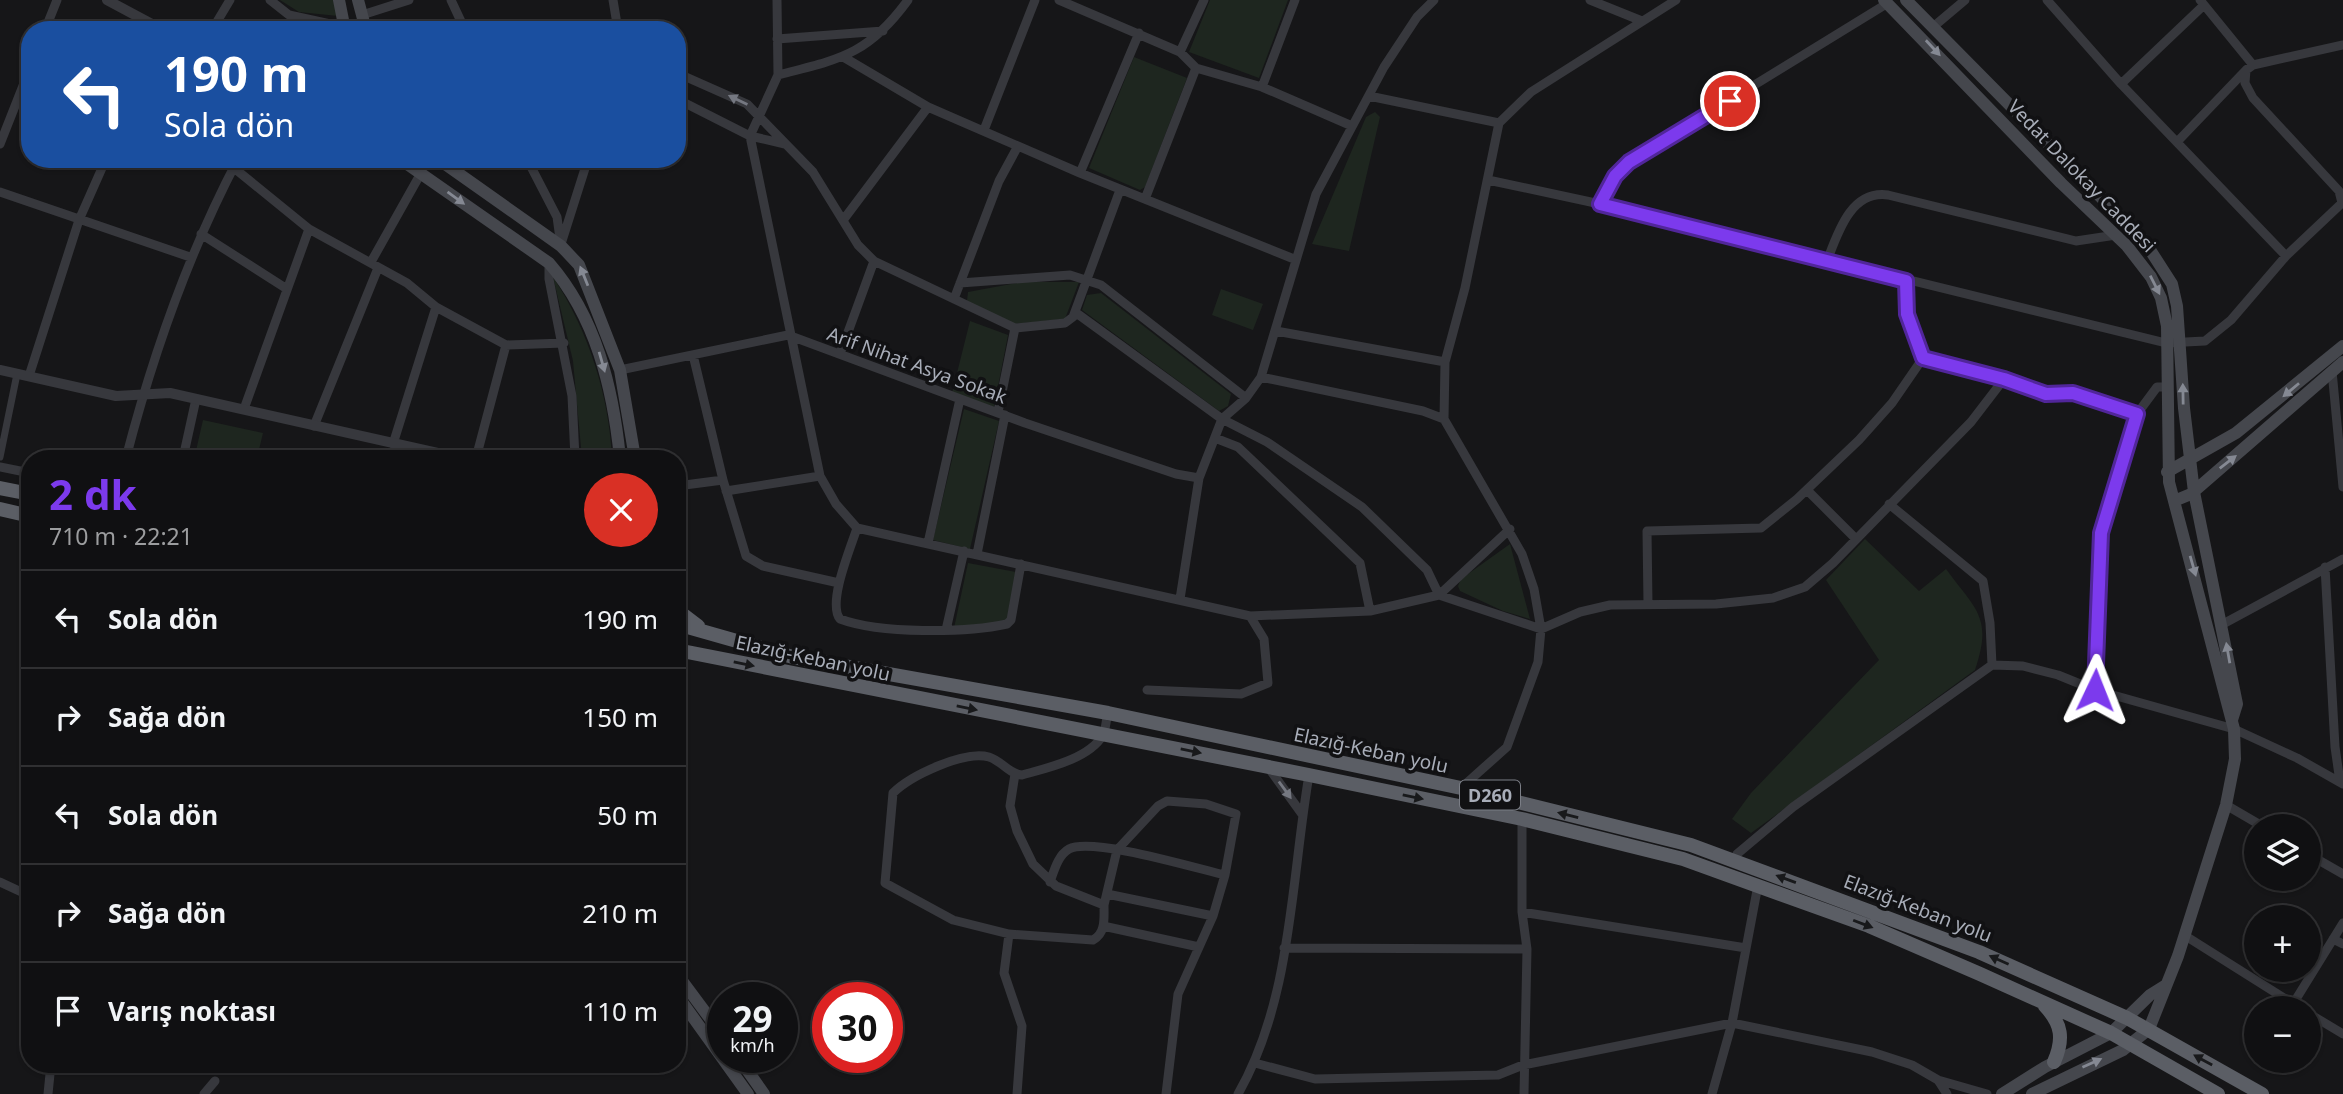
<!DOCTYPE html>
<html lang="tr">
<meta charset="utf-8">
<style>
body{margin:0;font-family:"Noto Sans",sans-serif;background:#1e1e20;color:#f1f3f6;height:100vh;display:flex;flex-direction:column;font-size:26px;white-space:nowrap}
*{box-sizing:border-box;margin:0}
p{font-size:23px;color:#9c9d9f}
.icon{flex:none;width:38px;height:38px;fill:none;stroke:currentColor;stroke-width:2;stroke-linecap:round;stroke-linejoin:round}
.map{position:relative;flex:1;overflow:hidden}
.side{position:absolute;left:21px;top:450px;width:665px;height:623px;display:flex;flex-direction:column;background:#101012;border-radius:28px;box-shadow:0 2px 5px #0004,0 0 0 2px #303032}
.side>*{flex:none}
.top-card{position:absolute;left:21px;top:21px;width:665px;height:147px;border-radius:28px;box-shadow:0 2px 5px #0004,0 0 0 2px #303032;background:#1a4fa0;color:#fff;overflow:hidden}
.tools{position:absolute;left:2244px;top:814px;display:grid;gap:14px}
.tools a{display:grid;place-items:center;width:77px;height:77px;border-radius:50%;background:#101012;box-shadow:0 2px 5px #0004,0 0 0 2px #303032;font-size:35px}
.speed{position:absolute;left:707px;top:982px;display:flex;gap:14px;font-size:35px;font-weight:700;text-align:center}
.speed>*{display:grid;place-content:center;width:91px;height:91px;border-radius:50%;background:#101012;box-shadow:0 2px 5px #0004,0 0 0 2px #303032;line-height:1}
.speed small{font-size:18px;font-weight:400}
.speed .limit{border:10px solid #d22;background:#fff;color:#111}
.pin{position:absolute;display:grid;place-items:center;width:60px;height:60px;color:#fff;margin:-30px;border:4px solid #fff;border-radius:50%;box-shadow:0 2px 7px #0007}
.me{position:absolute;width:77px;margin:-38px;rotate:2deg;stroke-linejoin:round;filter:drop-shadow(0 0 5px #0008)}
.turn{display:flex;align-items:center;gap:24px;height:147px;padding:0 28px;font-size:32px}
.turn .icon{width:91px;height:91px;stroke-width:2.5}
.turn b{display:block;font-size:49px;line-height:60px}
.round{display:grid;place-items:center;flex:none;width:74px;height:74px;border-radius:37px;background:#1e1e20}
.overview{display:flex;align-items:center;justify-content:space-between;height:119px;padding:0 28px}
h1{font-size:42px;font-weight:700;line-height:52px;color:#7c3aed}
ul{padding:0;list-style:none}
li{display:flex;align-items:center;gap:21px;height:98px;padding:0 28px;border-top:2px solid #303032}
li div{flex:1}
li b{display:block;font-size:26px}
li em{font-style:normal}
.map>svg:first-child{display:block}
.green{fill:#1e261f}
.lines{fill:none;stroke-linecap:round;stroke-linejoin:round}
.pedestrian{stroke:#37383d;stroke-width:7}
.minor{stroke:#37383d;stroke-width:9}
.tertiary{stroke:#37383d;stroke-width:10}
.secondary{stroke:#45474d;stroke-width:12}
.trunk{stroke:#5b5e65;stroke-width:14}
.oneway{fill:#858993}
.oneway2{fill:#757881}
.oneway3{fill:#18191b}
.route-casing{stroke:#51269a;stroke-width:18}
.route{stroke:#7c3aed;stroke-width:12}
.labels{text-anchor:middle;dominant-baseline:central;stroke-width:7;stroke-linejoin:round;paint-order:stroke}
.shield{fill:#111113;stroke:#7b7e86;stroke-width:2}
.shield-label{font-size:18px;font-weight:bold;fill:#a8adb8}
.street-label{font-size:19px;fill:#a8adb8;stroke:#111113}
</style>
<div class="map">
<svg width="2343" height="1094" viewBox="0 0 2343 1094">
<rect width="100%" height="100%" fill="#161618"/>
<path class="green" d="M280 0H333L338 16 299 12Z
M1210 0H1288L1259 78 1189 52Z
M1134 57 1187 78 1145 187 1140 190 1089 168Z
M1375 112 1380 117 1349 251 1312 244 1366 117Z
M553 277C588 330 609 394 612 458H582L573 361Z
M1022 282H1079L1065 319 1013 324 967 301 968 292Z
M1221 289 1263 304 1253 330 1212 315Z
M1101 293 1231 394 1228 406 1219 411 1082 310 1087 295Z
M970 321 1008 335 994 407 952 393Z
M964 409 999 421 970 549 933 540Z
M203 420 263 433 257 458H212L195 455Z
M1865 539 1919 591 1946 569C1976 610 1993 617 1975 670L1751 833 1732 819 1751 793 1879 660 1826 580Z
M1510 544 1530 619 1503 611 1460 591 1458 586 1461 579Z
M968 563 1016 572 1007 621 954 628Z"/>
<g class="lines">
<path class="pedestrian" d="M0 457 17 374"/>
<path class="minor" d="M270 0 289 15 344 27
M451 0 465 30
M613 0 618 30
M777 0 778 75
M908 0C868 55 840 59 778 75L750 136 820 476 836 504 857 528C851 547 827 603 840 619 880 634 966 633 1007 624L1011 620 1021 564
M1059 0 1180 52 1196 68 1262 87 1352 126
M1590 0 1642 21
M2047 0 2121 84
M2200 0 2253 65 2343 45
M2204 5 2121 84 2286 256
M362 15 409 0
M1933 27 1965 0
M45 30 57 0
M212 30 230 0
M777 39 883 31
M1180 52 1204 0
M845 58 928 107 1080 173 1294 259
M677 73 747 104 813 172 858 245 874 261 1015 328
M1262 87 1295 0
M1369 96 1499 123
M677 99 750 136 785 144
M984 130 1035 0
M2177 142 2246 70
M0 144 30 68
M527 159 557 217 561 246
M234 168 309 229 407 283 436 307 506 345 564 343
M1080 173 1139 33
M1488 180 1600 204 2166 343 2205 341 2231 320 2286 256 2342 203 2339 191 2253 98 2245 83 2246 70 2253 65
M0 192 190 257
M1145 199 1196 68
M1600 204 1616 176 1629 162 1888 3
M844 219 928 107
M201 234 287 289
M562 241 588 159
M1827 261C1838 232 1851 190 1888 195L2076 241 2116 235
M371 262 421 173
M549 263V279L572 396 575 458
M960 283 1070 275 1101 285 1246 398
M954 299 999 181 1018 146
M1075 312 1222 419 1267 442 1362 507 1427 570 1439 595 1541 629 1580 612 1610 605 1716 604 1773 598 1805 587 1833 563 1971 422 2004 379
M1276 331 1445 362
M840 354 874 261
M693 355 723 480 746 556 763 566 839 583
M1923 358 2004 379 2046 394 2073 393 2137 414
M620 370 788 335 1025 423 1176 474 1199 478
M2332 371 2343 487
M29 376 79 220 106 159
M1261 377 1423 411 1444 419
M244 409 309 229
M998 412 1015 328 1065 323 1073 317 1120 190
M314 426 378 268
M1215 438 1238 447 1360 563 1370 611
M393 444 436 307
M126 458C153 354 188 254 238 159
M183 458 196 399
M416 458 418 451
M476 458 506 345
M0 467 30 473
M677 486 723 480
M1807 490 1856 539
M726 491 820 476
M1889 504 1983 581 1990 623 1992 665
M857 528 1250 616 1264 639 1268 683 1241 694 1147 690
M928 543 960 399
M977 554 1005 415
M2325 567 2335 747 2340 782
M1180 599 1199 478 1222 419 1246 398 1261 377 1316 194 1384 67 1417 17 1434 0
M1648 604 1647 531 1761 528 1797 499 1859 440 1892 403 1923 358 1907 314 1906 280
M1250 616 1370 611 1439 595 1510 529
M2223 624 2343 559
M946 630 964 551
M2095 690 2098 550 2103 516 2129 447 2137 414 2157 387H2166
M1268 767 1302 814
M1461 788 1507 747 1538 662 1541 629 1534 589 1522 554 1444 419 1445 362 1465 288 1499 123 1531 92 1676 0
M2226 805 2262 826
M1522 819V912L1527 949 1524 1094
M2308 854 2343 874
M1735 859 1737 854 1793 807 1992 665 2023 666 2058 675 2095 690 2234 729 2297 758 2343 784
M0 882 30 896
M1050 882C1054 871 1058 855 1069 849 1092 837 1195 868 1225 875
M1107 894 1213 916
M1104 905 1117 850 1158 806 1167 801 1206 804 1236 814 1225 875 1213 916 1178 994 1166 1094
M1522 912 1746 948
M1103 926 1199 947
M1009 934 1093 940C1106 933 1104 918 1104 905L1056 886 1033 864 1017 831 1010 806 1015 774
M2184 935 2300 1008
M2333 939 2343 944
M1284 948 1527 949
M2293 1004 2343 923
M2308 1013 2343 1034
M1255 1063 1315 1079 1498 1075 1523 1065 1732 1023 1872 1052 1912 1065 1938 1080
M48 1094 51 1064
M204 1094 215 1081
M1017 1094 1022 1026 1004 973 1009 934 953 920 885 883 893 793C910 776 964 750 989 757 1002 761 1009 774 1022 775 1047 768 1089 759 1103 735 1106 729 1106 719 1108 713
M1238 1094C1292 1000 1291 880 1309 775
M1712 1094 1732 1023 1758 885
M1947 1094 1938 1080 1987 1094"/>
<path class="tertiary" d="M107 0 163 30
M0 370 116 396 170 393 460 458"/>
<path class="secondary" d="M339 0 345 30
M358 0 366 30
M1884 0 2061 183 2127 246 2151 277 2161 298 2167 326 2169 482 2234 729 2235 759 2226 805 2178 956 2149 1029 2123 1050 2032 1094
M1906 0 2145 242 2172 284 2177 306 2184 408 2194 492 2237 704 2232 720
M400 159 549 263C596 317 613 388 620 458
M438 159 561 246 579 265 620 370 635 458
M2167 472 2236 433 2343 346
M2174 501 2191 494 2343 362
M677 974 723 1036
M677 995 748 1094
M738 1057 764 1094
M2002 1094 2045 1067 2111 1033 2150 995 2166 985"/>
<path class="trunk" d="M0 488 30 494
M0 509 30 516
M677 610 698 626
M677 624 793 657 1108 713 1461 788 1691 845 1979 952 2127 1018 2262 1094
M677 650 1309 775 1522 819 1683 859 1869 926 1980 974 2111 1033 2218 1094
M2045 1006C2062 1024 2064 1039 2054 1062"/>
</g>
<defs><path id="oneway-solid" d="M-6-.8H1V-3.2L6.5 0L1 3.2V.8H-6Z" transform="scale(1.75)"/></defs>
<g class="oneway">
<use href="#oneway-solid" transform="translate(1933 48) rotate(47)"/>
<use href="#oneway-solid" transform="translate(456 198) rotate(36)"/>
<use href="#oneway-solid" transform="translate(584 276) rotate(-112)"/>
<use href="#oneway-solid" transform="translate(2155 285) rotate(63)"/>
<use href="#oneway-solid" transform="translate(602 362) rotate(74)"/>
<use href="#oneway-solid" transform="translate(2291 390) rotate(140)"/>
<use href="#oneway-solid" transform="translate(2183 394) rotate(-91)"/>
<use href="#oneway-solid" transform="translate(2228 462) rotate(-38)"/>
<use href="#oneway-solid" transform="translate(2193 566) rotate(74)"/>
<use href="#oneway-solid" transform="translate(2228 653) rotate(-100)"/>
<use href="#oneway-solid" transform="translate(2092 1063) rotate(-24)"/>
</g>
<g class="oneway2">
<use href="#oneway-solid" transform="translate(738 100) rotate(-154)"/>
<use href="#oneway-solid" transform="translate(1285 790) rotate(54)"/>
</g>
<g class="oneway3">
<use href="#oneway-solid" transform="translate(744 664) rotate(12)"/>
<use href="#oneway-solid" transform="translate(967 708) rotate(11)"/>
<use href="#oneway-solid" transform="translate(1191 751) rotate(11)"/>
<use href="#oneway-solid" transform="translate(1413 797) rotate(12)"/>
<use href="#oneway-solid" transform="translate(1568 815) rotate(-166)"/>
<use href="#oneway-solid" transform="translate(1786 879) rotate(-160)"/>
<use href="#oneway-solid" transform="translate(1863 924) rotate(21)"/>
<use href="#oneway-solid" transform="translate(1999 960) rotate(-156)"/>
<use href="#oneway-solid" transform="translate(2203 1060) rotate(-151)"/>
</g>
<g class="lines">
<g class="route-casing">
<path id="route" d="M1730 101 1629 162 1615 176 1600 204 1906 281 1907 314 1923 358 2004 379 2046 394 2073 393 2137 414 2101 533 2095 690"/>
</g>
<use href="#route" class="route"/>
</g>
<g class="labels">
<rect class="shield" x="1460" y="780.5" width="60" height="29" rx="5"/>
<g class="shield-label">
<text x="1490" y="795">D260</text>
</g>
<g class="street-label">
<text transform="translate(2082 176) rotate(46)">Vedat Dalokay Caddesi</text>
<text transform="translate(917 365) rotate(20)">Arif Nihat Asya Sokak</text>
<text transform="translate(813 658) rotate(12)">Elazığ-Keban yolu</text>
<text transform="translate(1371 750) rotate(12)">Elazığ-Keban yolu</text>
<text transform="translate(1918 908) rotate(21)">Elazığ-Keban yolu</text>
</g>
</g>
</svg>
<div class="tools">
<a><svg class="icon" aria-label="layers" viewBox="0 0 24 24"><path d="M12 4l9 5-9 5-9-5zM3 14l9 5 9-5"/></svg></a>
<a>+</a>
<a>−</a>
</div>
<div class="speed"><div>29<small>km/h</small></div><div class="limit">30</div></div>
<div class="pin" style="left:1730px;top:101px;background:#d93025"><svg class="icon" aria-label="arrive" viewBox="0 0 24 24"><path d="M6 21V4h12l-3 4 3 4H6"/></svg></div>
<svg class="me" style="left:2095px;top:690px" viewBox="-20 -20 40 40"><path d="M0-17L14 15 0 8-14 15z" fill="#7c3aed" stroke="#fff" stroke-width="4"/></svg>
<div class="top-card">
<div class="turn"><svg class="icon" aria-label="left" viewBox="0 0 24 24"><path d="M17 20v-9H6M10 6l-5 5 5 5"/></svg><div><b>190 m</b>Sola dön</div></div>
</div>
<section class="side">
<div class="overview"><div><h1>2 dk</h1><p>710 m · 22:21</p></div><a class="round" style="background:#d93025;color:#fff"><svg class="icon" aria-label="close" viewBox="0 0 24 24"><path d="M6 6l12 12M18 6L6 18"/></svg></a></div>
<ul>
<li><svg class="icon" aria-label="left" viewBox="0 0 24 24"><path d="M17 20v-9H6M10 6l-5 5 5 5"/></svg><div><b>Sola dön</b></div><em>190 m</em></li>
<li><svg class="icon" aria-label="right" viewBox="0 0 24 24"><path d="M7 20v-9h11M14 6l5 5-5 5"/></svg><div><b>Sağa dön</b></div><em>150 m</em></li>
<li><svg class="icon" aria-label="left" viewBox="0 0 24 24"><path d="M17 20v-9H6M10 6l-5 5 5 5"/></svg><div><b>Sola dön</b></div><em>50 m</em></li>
<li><svg class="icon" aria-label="right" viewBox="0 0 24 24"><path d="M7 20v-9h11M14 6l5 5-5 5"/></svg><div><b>Sağa dön</b></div><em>210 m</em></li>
<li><svg class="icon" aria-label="arrive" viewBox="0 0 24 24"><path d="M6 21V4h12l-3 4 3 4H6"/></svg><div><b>Varış noktası</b></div><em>110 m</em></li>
</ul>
</section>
</div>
